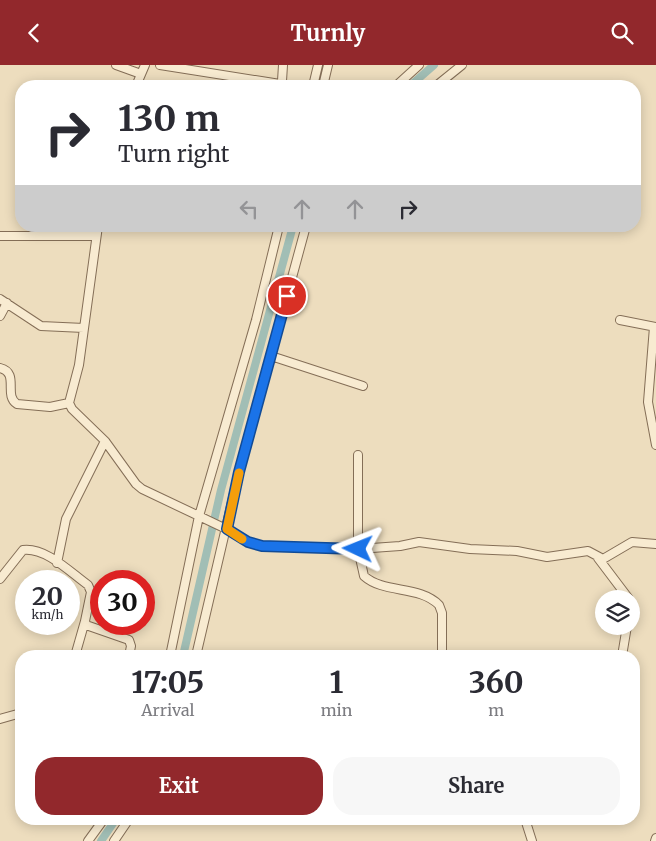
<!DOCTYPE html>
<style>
body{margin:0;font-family:Merriweather,serif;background:#f7f7f7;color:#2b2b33;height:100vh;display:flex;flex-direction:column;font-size:19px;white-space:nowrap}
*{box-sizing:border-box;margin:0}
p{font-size:16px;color:#7c7c81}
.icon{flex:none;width:28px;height:28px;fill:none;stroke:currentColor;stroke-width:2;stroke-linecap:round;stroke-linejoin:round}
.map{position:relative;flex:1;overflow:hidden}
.drawer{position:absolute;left:15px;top:585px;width:625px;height:175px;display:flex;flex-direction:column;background:#fff;border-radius:20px;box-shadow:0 2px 12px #0003}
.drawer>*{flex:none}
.guide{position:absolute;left:15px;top:15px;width:626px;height:152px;border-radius:20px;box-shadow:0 2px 12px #0003;background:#fff;color:#2b2b33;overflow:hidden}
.tools{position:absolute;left:595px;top:525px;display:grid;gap:10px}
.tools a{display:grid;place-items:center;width:45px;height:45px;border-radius:50%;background:#fff;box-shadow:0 2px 12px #0003;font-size:25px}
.speed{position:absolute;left:15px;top:505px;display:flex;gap:10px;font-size:25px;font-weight:700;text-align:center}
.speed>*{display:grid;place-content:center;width:65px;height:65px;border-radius:50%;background:#fff;box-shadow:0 2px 12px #0003;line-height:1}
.speed small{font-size:12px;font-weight:400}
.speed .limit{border:8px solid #d22;background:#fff;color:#111}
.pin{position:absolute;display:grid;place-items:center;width:42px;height:42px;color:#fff;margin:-21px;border:2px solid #fff;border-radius:50%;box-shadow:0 1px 5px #0007}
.me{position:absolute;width:55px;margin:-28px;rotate:272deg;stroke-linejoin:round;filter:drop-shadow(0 0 4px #0008)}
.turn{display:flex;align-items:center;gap:18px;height:105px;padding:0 20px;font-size:22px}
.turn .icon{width:65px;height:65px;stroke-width:2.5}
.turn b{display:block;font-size:35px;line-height:42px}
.lanes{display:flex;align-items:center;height:48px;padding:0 20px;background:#0003;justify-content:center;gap:25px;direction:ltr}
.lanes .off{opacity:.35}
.eta{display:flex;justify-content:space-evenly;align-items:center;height:85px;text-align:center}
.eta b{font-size:30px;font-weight:700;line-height:35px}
.primary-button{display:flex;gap:10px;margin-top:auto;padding:10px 20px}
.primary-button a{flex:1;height:58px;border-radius:20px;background:#92282c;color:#fff;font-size:20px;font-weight:700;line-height:58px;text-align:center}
.primary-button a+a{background:#f7f7f7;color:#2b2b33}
header{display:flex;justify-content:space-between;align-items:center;height:65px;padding:0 20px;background:#92282c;color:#fff;font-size:22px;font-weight:700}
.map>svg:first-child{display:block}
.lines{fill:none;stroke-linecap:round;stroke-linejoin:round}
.canal{stroke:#a1beb5;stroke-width:8}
.minor-casing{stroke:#846e57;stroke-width:10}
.minor{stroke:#f8ebd1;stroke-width:8}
.route-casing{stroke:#114b97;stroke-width:12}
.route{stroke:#1a73e8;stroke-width:9}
.slow{stroke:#f59e0b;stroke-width:9}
</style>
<header><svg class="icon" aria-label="back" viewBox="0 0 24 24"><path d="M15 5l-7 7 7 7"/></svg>Turnly<svg class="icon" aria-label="search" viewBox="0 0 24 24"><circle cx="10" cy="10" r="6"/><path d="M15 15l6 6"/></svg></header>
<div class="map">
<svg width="656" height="776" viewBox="0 0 656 776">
<rect width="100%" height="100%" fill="#edddbe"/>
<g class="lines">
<path class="canal" d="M410 21 434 0
M183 591 221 425 293 161
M101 776 116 754"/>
<g class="minor-casing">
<path id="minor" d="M116 0 141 9
M160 0 280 19 282 16 283 0
M136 21 145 0
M313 21 318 0
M323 21 328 0
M396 21 419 0
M436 21 462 0
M98 161 79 300 69 338 72 344 105 376 136 419 142 424 222 462 248 477 262 481 358 484 400 481 419 477 470 484 517 486 547 492 588 486 603 494 632 477 656 479
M0 171H96
M0 234 41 261 84 263
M0 251 7 238
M620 255 656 262
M654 262 648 337 656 380
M271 291 363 321
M0 303C20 308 3 330 17 339L50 342 69 338
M358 390V484L364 511C384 529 419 520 439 540L442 548V591
M598 493 629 534
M57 498 66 454 105 376
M0 514 23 485C46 482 71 508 88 520L91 527 85 556 86 560 129 575 131 581 129 591
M75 591 85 556
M170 591 199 451 256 255 279 161
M196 591 239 407 306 161
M622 591 627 561
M0 654 21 648
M525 754 532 776
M88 776 104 754
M114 776 129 754
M655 776 656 773"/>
</g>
<use href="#minor" class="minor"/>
</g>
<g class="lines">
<g class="route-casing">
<path id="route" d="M287 231 239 407 227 464 248 477 262 481 358 484"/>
</g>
<use href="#route" class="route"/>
<path class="slow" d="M239 408 227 464 242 474"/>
</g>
</svg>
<div class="tools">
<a><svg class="icon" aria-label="layers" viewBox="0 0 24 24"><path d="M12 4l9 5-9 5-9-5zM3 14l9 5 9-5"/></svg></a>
</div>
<div class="speed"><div>20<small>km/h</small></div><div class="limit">30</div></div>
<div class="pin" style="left:287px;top:231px;background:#d93025"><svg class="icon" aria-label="arrive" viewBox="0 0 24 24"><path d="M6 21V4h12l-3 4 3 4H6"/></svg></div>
<svg class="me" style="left:358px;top:484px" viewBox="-20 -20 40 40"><path d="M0-17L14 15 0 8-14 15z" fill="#1a73e8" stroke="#fff" stroke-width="4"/></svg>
<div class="guide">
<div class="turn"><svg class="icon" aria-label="right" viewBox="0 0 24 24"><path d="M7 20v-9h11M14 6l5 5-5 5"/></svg><div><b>130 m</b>Turn right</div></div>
<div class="lanes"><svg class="icon off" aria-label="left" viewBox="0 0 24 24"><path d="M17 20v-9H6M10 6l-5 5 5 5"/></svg><svg class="icon off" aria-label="ahead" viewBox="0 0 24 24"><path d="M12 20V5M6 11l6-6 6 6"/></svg><svg class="icon off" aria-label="ahead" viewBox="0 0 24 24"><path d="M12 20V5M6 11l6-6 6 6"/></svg><svg class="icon" aria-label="right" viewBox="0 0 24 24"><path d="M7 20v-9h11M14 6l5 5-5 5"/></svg></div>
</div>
<section class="drawer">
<div class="eta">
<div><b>17:05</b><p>Arrival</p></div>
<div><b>1</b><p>min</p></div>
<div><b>360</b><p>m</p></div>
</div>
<div class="primary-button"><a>Exit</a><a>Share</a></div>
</section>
</div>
